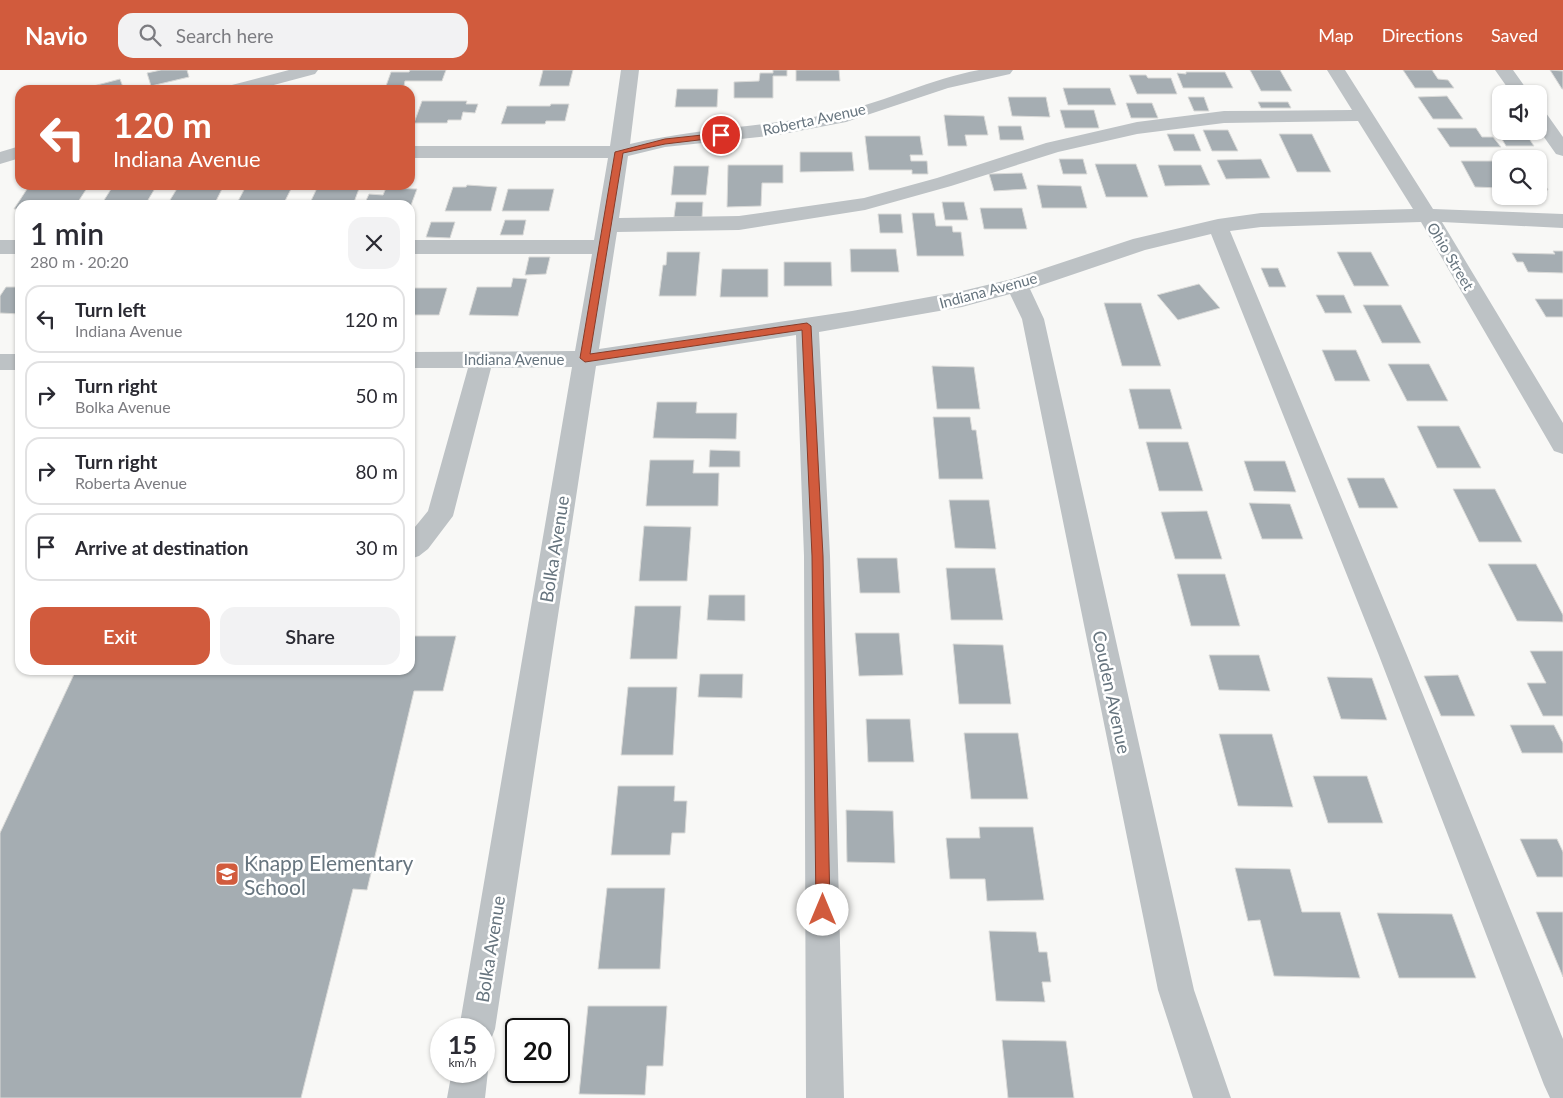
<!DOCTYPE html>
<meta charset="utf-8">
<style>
body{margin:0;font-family:Lato,sans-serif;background:#f2f2f3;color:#2b2b33;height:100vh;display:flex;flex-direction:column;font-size:19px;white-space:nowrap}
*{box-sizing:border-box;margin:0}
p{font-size:16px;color:#7c7c81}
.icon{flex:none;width:28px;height:28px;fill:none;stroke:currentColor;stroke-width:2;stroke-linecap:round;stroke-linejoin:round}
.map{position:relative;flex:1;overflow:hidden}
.side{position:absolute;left:15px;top:130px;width:400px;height:475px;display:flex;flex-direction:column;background:#fff;border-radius:15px;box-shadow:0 1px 4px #0004}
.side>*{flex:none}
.banner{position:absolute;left:15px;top:15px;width:400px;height:105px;border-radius:15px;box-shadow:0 1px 4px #0004;background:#d15b3d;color:#fff;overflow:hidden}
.fabs{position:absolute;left:1492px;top:15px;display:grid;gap:10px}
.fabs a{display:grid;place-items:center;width:55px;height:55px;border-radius:10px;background:#fff;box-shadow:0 1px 4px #0004;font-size:25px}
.speed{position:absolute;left:430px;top:948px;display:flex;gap:10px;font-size:25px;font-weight:700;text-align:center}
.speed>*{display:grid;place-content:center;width:65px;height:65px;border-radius:50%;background:#fff;box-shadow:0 1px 4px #0004;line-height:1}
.speed small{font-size:12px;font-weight:400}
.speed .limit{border:2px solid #111;border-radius:8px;background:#fff;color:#111}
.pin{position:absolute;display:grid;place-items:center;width:42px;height:42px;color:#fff;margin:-21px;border:2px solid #fff;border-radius:50%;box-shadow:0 1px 5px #0007}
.me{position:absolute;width:55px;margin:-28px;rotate:0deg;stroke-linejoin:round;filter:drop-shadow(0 0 4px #0008)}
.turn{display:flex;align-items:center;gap:18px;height:105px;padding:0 15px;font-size:22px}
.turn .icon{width:65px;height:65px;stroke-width:2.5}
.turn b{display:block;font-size:35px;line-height:42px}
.round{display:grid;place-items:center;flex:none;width:52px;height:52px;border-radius:15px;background:#f2f2f3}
.summary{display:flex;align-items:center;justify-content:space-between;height:85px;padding:0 15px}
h1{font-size:30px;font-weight:600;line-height:38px}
.cta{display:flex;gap:10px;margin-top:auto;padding:10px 15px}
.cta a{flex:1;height:58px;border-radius:15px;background:#d15b3d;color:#fff;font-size:20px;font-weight:600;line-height:58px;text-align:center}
.cta a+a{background:#f2f2f3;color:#2b2b33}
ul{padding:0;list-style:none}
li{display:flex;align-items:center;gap:15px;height:68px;margin:0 10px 8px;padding:0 5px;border:2px solid #e1e1e2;border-radius:15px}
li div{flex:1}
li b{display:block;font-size:19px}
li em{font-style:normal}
header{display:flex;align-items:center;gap:30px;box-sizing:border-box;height:70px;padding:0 25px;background:#d15b3d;color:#fff}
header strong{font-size:24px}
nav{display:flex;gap:28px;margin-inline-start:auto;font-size:18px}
.search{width:350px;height:45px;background:#f2f2f3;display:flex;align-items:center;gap:12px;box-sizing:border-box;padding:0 18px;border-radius:15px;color:#7c7c81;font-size:19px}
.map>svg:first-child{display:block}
.building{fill:#a5adb2;stroke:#dadad8}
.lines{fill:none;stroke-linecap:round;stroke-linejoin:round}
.minor{fill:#bdc2c5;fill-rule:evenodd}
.route{fill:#d15b3d;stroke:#883b28}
.labels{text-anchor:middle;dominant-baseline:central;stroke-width:5;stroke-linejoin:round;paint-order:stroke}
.far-street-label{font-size:15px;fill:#66747e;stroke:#fff}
.street-label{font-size:18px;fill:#66747e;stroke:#fff}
.near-poi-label{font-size:21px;fill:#66747e;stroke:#fff;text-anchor:start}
</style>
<header>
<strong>Navio</strong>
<div class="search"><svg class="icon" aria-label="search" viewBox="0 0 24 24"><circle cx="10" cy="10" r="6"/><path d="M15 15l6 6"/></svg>Search here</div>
<nav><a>Map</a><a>Directions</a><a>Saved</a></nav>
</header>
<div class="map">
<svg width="1563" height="1028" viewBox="0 0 1563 1028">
<rect width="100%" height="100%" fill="#f8f8f6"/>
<path class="building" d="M161 0H187L189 7 151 16 147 3Z
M410 0H446L442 11H405L404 16H386L391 2H409Z
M543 0H573L569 16H539Z
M773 0H787V6H773V28H734V12L759 11 760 3H773Z
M796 0H839L840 11H796Z
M1250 0H1280L1292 21H1261Z
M1403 0H1432L1438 9 1448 10 1454 18H1415Z
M1550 0 1563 1V19H1562Z
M1186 2H1225L1233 18H1183L1177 3 1186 4Z
M1129 5H1146L1148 8H1171L1177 24H1137Z
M120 9 124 20H82V19Z
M1063 18H1110L1116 35H1068Z
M677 19H718L717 37H675Z
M1447 26 1463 49H1433L1418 27Z
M1008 27H1046L1050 47 1012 46Z
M1188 27H1204L1209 41H1194Z
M422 31H467L466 34H478L475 43 463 42 461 50H448L447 53H414Z
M1258 32H1288L1291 38H1261Z
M1126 33H1152L1158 48H1131Z
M551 34H569L565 51H546L545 54H501L507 36H550Z
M1060 40H1094L1099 58H1065Z
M944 45 984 46 988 65H965L967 76H948Z
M998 56H1021L1024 70H1000Z
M1437 58H1476L1482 67H1493L1501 77H1450Z
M1496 59 1501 60V61H1524L1534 76H1506Z
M1203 60H1228L1238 81H1212Z
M1167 64H1194L1201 81H1174Z
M1279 64H1312L1331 102H1297Z
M865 66H920L923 85H910L911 91H927L928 104H912V100H869Z
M800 82H852L854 101 800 102Z
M1059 89H1083L1087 104H1063Z
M1261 89 1270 108 1226 109 1217 90Z
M1461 91H1501V118L1475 117Z
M1095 94H1136L1148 127H1106Z
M728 95H783V113H762L761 136 727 137Z
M1158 95H1201L1210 115 1165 116Z
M674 96H709L706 125H671Z
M1022 103 1027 119 994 121 989 104Z
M1539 104 1548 120H1539Z
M89 115 76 135H20V139H14L29 116Z
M157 115 145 135H101L113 116Z
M467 115 497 117 491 141H445L453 117H466Z
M1037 115 1081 116 1087 138H1042Z
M318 116H360L353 135H309Z
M178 117H223L214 135H167Z
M245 118 291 119 283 135H236Z
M386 118 417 119 410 138V135H364L369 124 383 125Z
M508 119H554L549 141H502Z
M676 132H703L702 147H674Z
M942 132H964L968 150H945Z
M980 138H1022L1027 159H984Z
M912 143H934L936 156H952L953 162H961L964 186H917Z
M878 144H901L903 163H880Z
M505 150H526L523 165H500Z
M431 152H455L450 168 426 167Z
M850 179H896L899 202H851Z
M1553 181H1563V203L1528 202 1523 192H1517L1512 183 1555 184Z
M667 182H700L696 226H659L663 195H666Z
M1337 182H1371L1389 216H1354Z
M529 187H550L546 204 525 205Z
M784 192H831L832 216H784Z
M1261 198H1278L1286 217H1269Z
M722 199H768V227H720Z
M513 208 527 209 518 246 469 245 477 217H511Z
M1199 214 1220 238 1178 250 1157 225Z
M6 217H20V244L0 243V226Z
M410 218H447L439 245H410Z
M1316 225H1344L1352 243H1325Z
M1535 229H1563V247H1546Z
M1104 233H1141L1161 296H1122Z
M1363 235H1401L1421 273H1382Z
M1322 280H1356L1370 311H1335Z
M1388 294H1429L1448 331H1407Z
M932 296 974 297 980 339H937Z
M1129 319H1170L1182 359H1139Z
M657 332H697L696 343H737L736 369 653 368Z
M933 347H970L972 360H976L983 409H939Z
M1417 356H1459L1481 398H1437Z
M1146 372H1188L1203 421H1159Z
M710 380 740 381V397H709Z
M650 390H694L693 403H719L718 436H646Z
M1244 391H1285L1296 422 1254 421Z
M1347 408H1384L1398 438H1359Z
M1453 419H1495L1522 472H1479Z
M949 430H989L996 479 955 478Z
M1249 433 1290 434 1303 469H1262Z
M1207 441 1222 489H1175L1161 442Z
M644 456 691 457 687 511H639Z
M857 488H897L900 523H860Z
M1488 494H1536L1563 545V552L1517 551Z
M946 498H995L1003 550H951Z
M1177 504H1225L1240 556H1191Z
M709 525H745V551L707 550Z
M635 536H681L677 589H630Z
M855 563H899L903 605 859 606Z
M410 566H456L443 621H414L367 820 353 819 301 1028H0V763L76 600H410Z
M953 574 1003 575 1011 634H959Z
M1530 581H1563V646H1543L1527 613H1546Z
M1209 585H1259L1270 621 1219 620Z
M700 604H743L742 628 698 627Z
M1458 605 1475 646H1441L1424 606Z
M1327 607 1372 608 1387 650 1341 649Z
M628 617H677L673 685H621Z
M866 649H910L914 692H868Z
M1510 655H1554L1563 673V683H1522Z
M964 663H1018L1028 729H971Z
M1219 664H1272L1293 737 1238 736Z
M1313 706H1367L1383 753H1328Z
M618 716H675L674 731H687L685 763H672L670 785H611Z
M846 740 893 741 895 793 847 792Z
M979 757H1033L1044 830 987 831 985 809H950L946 768H980Z
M1520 769H1557L1563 782V807H1537Z
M1235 798 1290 799 1302 842H1340L1360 908 1274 906 1260 850 1248 851Z
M607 818H665L660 899H598Z
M1536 842H1563V907Z
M1377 843 1452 844 1476 908H1399Z
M989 861 1036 862 1039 882H1047L1051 912H1042L1045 932 996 931Z
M588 936H667L663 996H647L645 1025 579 1024Z
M1002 970 1066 971 1074 1028H1008Z"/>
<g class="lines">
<path class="minor" d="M289 0H318L315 4 255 20H225L228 16Z
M621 0H639L630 74C699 57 770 57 840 42 887 31 931 9 979 0 990 0 1002 0 1013 0L1010 4 948 18 846 52 778 65 665 77 628 86 619 148 739 146 864 128 937 108 1046 73 1137 52 1224 41 1352 40 1327 0H1345L1433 139 1563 144V158L1442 152 1563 353V384L1554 381 1421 152 1261 157 1230 161 1406 583 1563 969V1028H1550L1544 1015 1378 583 1211 164 1145 180 1030 219 1044 249 1194 920 1231 1028H1193L1158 920 1022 249 1010 224 962 237 819 262 830 486 844 1028H806L804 486 796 265 596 296 495 959 490 972 484 974V959H459L572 297 491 298 453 446 428 479 419 486 410 489V463L428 441 468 298H410V282L575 281 592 184H410V170H594L608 88H410V76H610ZM1358 51 1413 139 1261 143 1218 149 1133 169 1012 209 962 221 852 241 599 279 617 162 739 160 865 140 951 116 1058 82 1137 64 1224 53Z
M1495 0H1513L1530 24H1512Z
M1539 41 1546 43 1563 67V86L1556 84 1539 60Z
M20 76V88L0 94V82Z
M0 170H20V184H0Z
M0 284H20V300H0Z
M484 990 488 1001 485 1028H447L452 1001H484Z"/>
</g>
<path class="route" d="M721 63 724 64V67L665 74 623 83 590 284 807 253 811 256 823 486 830 840 828 844 823 846 818 844 816 840 812 486 802 260 585 292 580 288 615 82 665 69Z"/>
<defs>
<g id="school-square" transform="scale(1.25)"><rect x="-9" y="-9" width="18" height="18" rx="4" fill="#d15b3d" stroke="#fff"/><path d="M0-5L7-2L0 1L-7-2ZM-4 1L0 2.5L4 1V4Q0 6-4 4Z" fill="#fff"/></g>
</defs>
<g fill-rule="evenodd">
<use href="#school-square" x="227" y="804"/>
</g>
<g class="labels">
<g class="far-street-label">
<text transform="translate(814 49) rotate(-12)">Roberta Avenue</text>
<text transform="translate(1451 186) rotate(59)">Ohio Street</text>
<text transform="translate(988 220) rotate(-15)">Indiana Avenue</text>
<text x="514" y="289">Indiana Avenue</text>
</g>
<g class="street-label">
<text transform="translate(554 479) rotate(-81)">Bolka Avenue</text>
<text transform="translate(1112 622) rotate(78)">Couden Avenue</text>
<text transform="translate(490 879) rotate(-81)">Bolka Avenue</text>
</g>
<g class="near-poi-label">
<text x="244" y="792">Knapp Elementary<tspan x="244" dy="24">School</tspan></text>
</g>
</g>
</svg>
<div class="fabs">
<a><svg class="icon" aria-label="sound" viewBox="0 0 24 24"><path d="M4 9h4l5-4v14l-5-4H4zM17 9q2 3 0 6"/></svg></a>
<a><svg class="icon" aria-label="search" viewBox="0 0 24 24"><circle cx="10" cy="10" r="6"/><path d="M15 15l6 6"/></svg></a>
</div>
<div class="speed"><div>15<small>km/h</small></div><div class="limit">20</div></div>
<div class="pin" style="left:721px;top:65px;background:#d93025"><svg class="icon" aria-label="arrive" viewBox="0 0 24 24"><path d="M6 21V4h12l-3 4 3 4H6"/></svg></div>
<svg class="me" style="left:823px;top:840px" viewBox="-20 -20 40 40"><circle r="19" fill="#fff"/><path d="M0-13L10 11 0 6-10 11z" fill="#d15b3d"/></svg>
<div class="banner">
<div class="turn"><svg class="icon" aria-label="left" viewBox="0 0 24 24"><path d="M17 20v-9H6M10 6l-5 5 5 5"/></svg><div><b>120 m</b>Indiana Avenue</div></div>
</div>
<section class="side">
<div class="summary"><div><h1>1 min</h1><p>280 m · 20:20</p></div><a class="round"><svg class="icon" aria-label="close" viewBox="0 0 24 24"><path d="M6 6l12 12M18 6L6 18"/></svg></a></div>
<ul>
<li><svg class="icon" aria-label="left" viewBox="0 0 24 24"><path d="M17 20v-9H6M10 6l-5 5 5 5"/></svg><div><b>Turn left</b><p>Indiana Avenue</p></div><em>120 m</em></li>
<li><svg class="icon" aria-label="right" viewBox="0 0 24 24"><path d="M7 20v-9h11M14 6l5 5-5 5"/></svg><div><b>Turn right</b><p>Bolka Avenue</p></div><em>50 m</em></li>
<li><svg class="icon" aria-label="right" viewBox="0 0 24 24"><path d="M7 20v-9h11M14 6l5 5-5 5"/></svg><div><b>Turn right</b><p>Roberta Avenue</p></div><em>80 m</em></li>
<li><svg class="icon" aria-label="arrive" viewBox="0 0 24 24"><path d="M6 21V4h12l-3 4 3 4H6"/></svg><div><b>Arrive at destination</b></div><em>30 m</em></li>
</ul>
<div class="cta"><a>Exit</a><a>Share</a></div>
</section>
</div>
